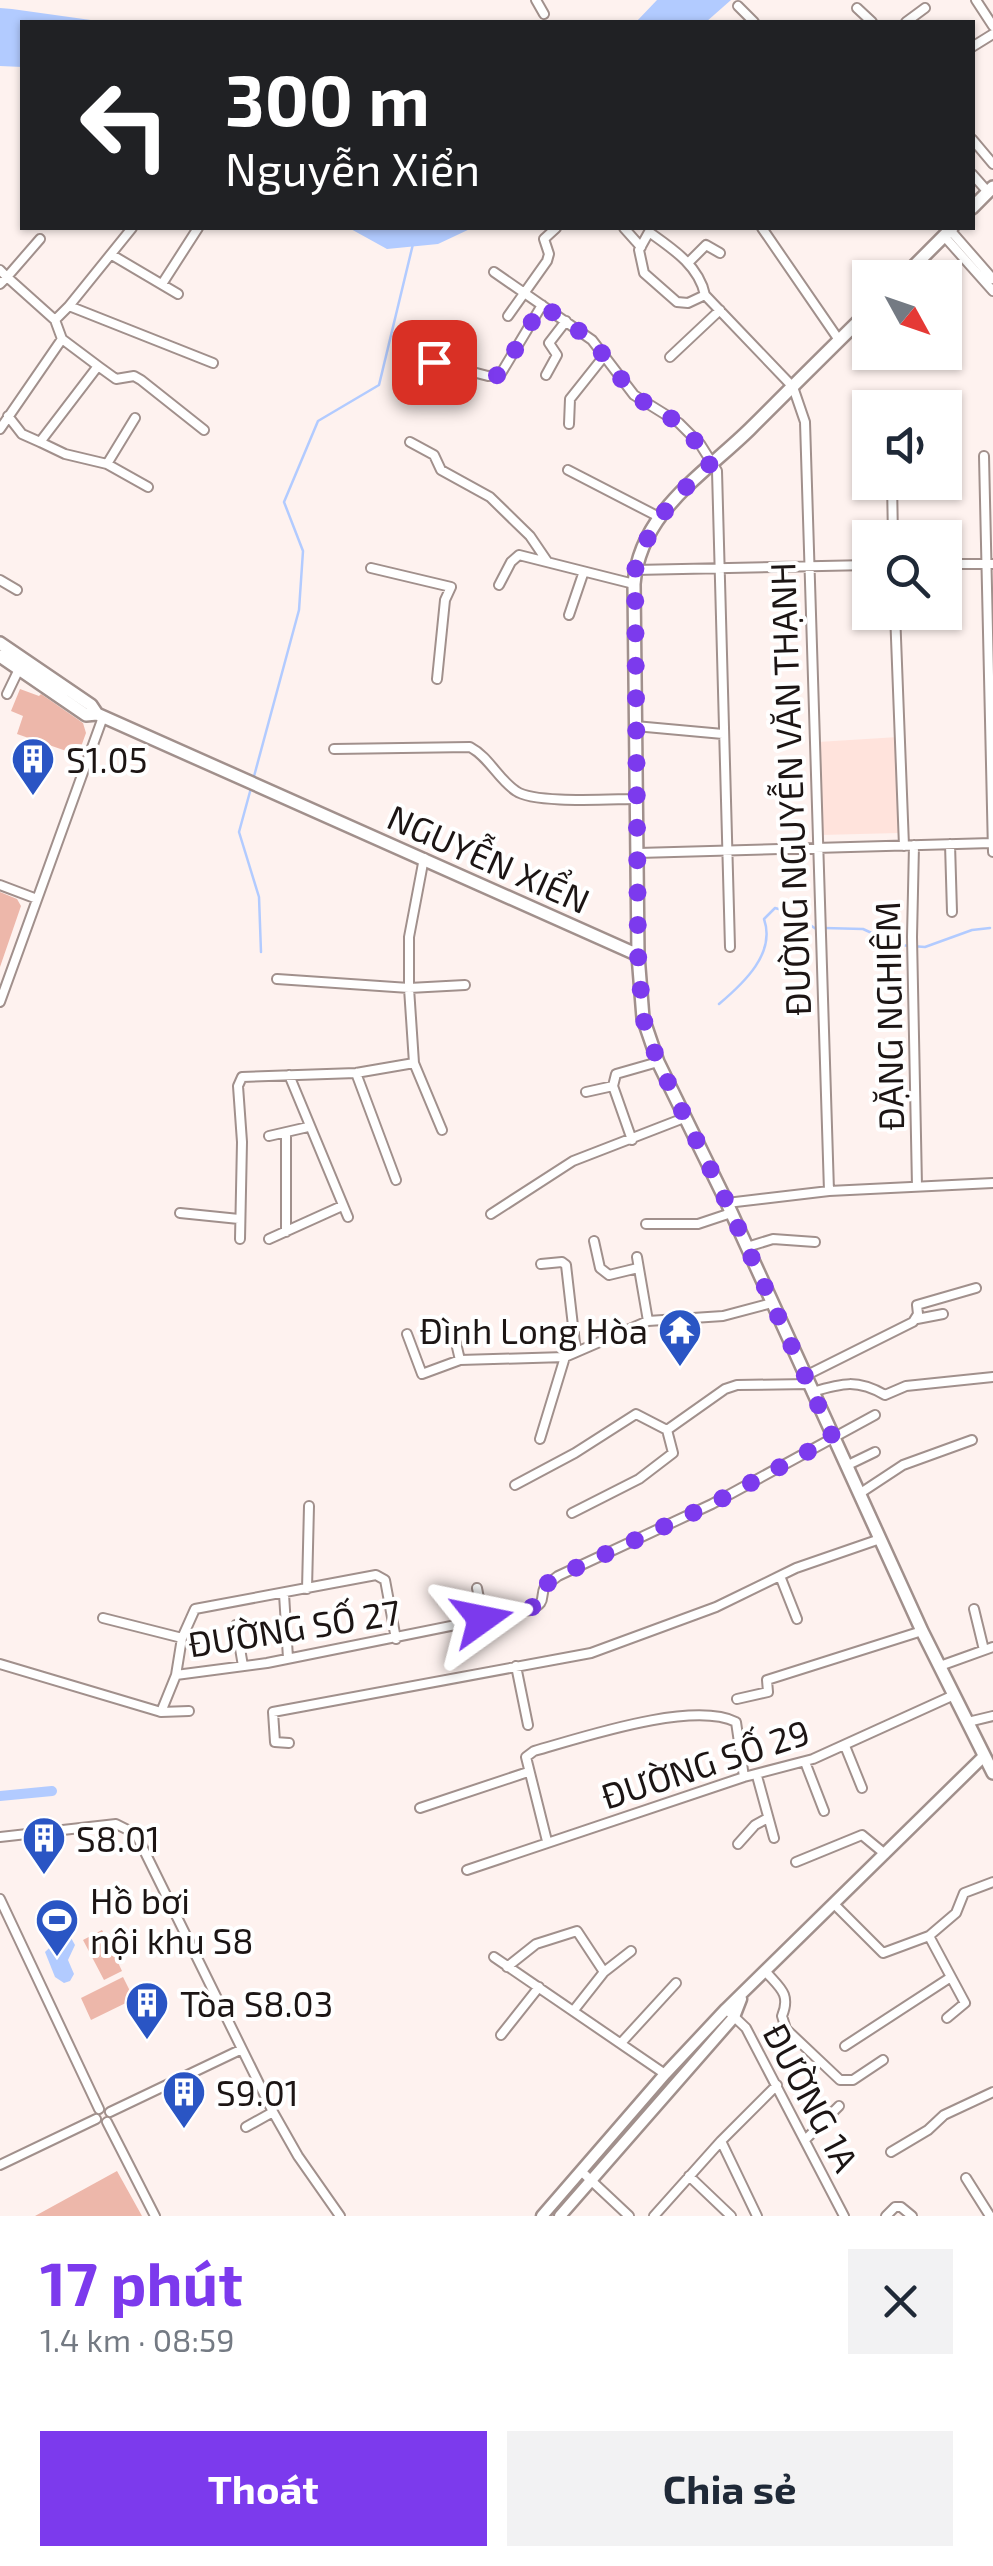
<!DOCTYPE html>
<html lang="vi">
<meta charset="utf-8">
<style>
body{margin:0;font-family:"Exo 2",sans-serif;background:#f2f2f3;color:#1f2937;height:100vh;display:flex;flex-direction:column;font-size:38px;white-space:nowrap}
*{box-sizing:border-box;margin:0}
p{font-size:32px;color:#747a83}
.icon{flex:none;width:55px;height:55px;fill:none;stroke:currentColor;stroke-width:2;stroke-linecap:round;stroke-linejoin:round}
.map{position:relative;height:2216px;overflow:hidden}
.drawer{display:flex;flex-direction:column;background:#fff;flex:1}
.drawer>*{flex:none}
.hud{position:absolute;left:20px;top:20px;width:955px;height:210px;border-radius:0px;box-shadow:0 2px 8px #0004;background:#202124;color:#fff;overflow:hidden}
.needle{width:65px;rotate:130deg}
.tools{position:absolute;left:852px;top:260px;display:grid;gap:20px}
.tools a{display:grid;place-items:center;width:110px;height:110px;border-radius:0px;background:#fff;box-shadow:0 2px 8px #0004;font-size:50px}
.pin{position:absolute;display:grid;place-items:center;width:85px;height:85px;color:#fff;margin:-42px;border-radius:20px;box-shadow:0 5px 15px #0006}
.me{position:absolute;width:110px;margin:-55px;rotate:78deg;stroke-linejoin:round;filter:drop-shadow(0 0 8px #0008)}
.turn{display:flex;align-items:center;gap:35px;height:210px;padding:0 40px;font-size:45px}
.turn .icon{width:130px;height:130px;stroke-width:2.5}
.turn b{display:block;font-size:70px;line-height:85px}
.round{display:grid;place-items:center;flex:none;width:105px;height:105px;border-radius:0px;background:#f2f2f3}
.summary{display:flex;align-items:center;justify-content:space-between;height:170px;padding:0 40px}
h1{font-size:60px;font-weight:700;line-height:75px;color:#7c3aed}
.action{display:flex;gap:20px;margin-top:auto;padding:20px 40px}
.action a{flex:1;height:115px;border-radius:0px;background:#7c3aed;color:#fff;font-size:40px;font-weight:700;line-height:115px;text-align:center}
.action a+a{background:#f2f2f3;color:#1f2937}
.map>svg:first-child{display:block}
.built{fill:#ffe3dc}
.green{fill:#edb7aa}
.water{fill:#b2cbff}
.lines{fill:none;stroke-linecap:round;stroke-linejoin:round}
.stream{stroke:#b2cbff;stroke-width:2.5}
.canal{stroke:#b2cbff;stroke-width:10}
.minor-casing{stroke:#a1908c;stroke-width:12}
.tertiary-casing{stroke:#a1908c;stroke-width:15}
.secondary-casing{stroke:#a1908c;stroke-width:16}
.minor{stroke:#fff;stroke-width:8}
.tertiary{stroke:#fff;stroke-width:10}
.secondary{stroke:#fff;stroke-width:11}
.route{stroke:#7c3aed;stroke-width:18;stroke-dasharray:0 32.4}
.labels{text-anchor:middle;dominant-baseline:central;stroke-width:8;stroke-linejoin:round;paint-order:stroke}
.poi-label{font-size:35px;fill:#1c1514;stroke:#fff;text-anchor:start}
.street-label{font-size:35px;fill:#1c1514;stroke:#fff}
</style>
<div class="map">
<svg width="993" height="2216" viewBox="0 0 993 2216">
<rect width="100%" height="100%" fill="#fef2ef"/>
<path class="built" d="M898 737 899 833 821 835 818 742Z"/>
<path class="green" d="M20 689 39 696 41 694 83 723 86 733 78 755 17 734 23 716 11 711Z
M0 892 17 899 21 906 0 967Z
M102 1930 112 1950 99 1958 113 1952 122 1971 104 1980 83 1940Z
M123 1977 134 1999 91 2020 81 1998Z
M117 2171 142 2216H35Z"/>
<path class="water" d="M657 0H731L706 22H636Z
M0 8 12 9 105 22H22V67L0 66Z
M349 228H472L438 244 387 249Z
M62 1936H70L75 1945 68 1960 74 1974 70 1981 64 1983 55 1977 45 1952Z"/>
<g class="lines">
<path class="stream" d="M253 780 299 610 303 551 284 502 318 421 379 385 413 244
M251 788 239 832 259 897 261 952
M824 928 863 929 898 945 925 947 972 930 990 928
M719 1004C744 983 776 953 764 919L775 908 793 913 816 929"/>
<path class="canal" d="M0 1796 52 1791"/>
<g class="minor-casing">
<path id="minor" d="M536 0 544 14
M976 0 993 26
M738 6 754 22
M857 8 872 22
M906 22 925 8
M972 47 993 34
M972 139 993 164
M972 174 988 192
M624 228 641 247
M762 228 839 340
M950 230 993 279
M944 236 993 291
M112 255 178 294
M688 263 706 245 720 253
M0 270 7 277 0 284
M494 272 592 340 634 395 679 423 700 444 717 471 730 947
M162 284 198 228
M705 295C699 266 673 249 649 232L639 250 644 273 677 302 688 303 705 295 793 387 805 422 829 1191
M69 306 132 228
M508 316 547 261 549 254 544 239 556 228
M55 320 69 306 213 363
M62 339 98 366 40 442 65 454 107 464 148 487
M670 357 720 310
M434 362 488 376 500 375 542 305
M98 366 116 379 134 376 141 380 204 430
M546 375 557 355 549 343 566 321
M8 416 22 434 40 442
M569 424 570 399 605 355
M0 429 62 339 55 320 7 277 40 239
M410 442 434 455 441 470 490 497 530 536 547 561
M984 456 993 852
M107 464 135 418
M568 470 659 517
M892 482 893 538
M945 564H993
M371 568 451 587 445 600 437 679
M635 570 870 565
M0 580 17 590
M499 585 511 562 519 555 634 584
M895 612 904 846
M569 615 583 574
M7 694 19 669
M635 726 723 734
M334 749 470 747C489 757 498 779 516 791 534 804 611 799 637 799
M950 844 952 912
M914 845 912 937 917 1186
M638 853 992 843
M424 858 409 937V988L414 1063 442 1130
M0 885 37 899
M277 979 409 988 465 985
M0 1002 103 717
M356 1073 396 1180
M289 1075 348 1217
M613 1086 616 1074 658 1062
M586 1092 613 1086 632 1140
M269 1136 308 1127
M727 1203 829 1191 993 1183
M180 1213 239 1219
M491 1214 573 1161 684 1118
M646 1224H698L731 1213
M286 1232V1133
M240 1239 242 1142 238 1086 242 1077 356 1073 414 1063
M269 1239 342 1206
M594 1241 600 1268 609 1275 638 1268
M747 1247 773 1239 815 1242
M637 1257 648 1321
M541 1264 562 1262 566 1265 576 1352
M917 1319 943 1314
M407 1334 422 1374 460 1360 565 1357 648 1321 723 1316 772 1303
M456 1343 460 1360
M805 1376 913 1322 918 1314 917 1305 976 1288
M812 1392C843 1383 857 1379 885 1395L906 1386 993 1377
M540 1439 565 1357
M846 1466 875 1452
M515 1485 575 1453 636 1414 667 1430
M859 1494 903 1465 972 1440
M572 1513 639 1479 673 1453 667 1430 725 1389 737 1385 809 1384
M780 1576 797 1619
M477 1588 483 1619
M307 1589 309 1506
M284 1594 288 1658
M974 1609 984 1650
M103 1618 182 1638
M236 1625 243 1666
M0 1664 161 1712 176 1675 182 1638 195 1609 376 1575 385 1580 396 1639
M516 1666 528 1725
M940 1666 993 1647
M176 1675 267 1663 530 1610C548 1601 539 1599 545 1586L558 1576 712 1504 875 1415
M737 1699 768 1692 767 1680 922 1631
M161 1712 189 1711
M968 1722 993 1716
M289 1743 275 1742 273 1712 591 1653 716 1607 796 1568 880 1539
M845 1746 862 1788
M805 1762 824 1811
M757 1776 774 1838
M420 1808 528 1772
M0 1837 116 1824 136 1834 273 2112 298 2156 340 2216
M547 1841 526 1757 534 1751C581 1738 692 1700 736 1722L744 1777
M738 1844 755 1825 768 1818
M796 1862 862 1835 885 1854
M467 1870 744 1777 813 1759 954 1695
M0 1899 99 2109
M835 1905 883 1953 929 1936 965 2003 947 2018
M929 1936 956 1913 964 1893 993 1882
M494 1957 665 2074
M507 1967 536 1944 577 1931 604 1972 574 2010
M604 1972 631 1951
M766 1972C780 1988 791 1994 782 2016L786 2029 840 2080H853L883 2060
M726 2009 746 2028 844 2216
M501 2035 539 1987
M621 2043 676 1983
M845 2046 951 1977
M110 2112 240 2050
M107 2122 155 2216
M246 2127 273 2112
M805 2140 839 2106
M721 2141 757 2216
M891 2152 928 2130 944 2115 993 2092
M0 2165 96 2119
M581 2171 629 2216
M689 2176 731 2216
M966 2178 990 2216
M654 2216 721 2141 777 2085
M886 2216 895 2207H901L912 2216"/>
</g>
<g class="tertiary-casing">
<path id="tertiary" d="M542 2216 665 2074 726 2009 984 1756
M560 2216 734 2017 741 1999"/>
</g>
<g class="secondary-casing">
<path id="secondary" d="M972 208 993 187
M902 278 952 228
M870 310C830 349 790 389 750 429 703 475 640 512 634 584L638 955 643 1018 658 1062 727 1203 922 1631 993 1773
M0 643 91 705 97 714
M0 656 86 715 97 714 638 955"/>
</g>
<use href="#minor" class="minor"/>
<use href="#tertiary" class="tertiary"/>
<use href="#secondary" class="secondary"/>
</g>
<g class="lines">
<path class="route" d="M434 362 488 376 500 375 542 305 592 340 634 396 679 423 713 461C678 494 649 522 635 570L638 955 643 1018 658 1062 727 1203 833 1438 712 1504 552 1579 545 1586 544 1599 540 1605 482 1619"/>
</g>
<defs>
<g id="building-pin" transform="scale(2.25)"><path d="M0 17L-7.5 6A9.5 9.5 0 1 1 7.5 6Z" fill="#2a55c4" stroke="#fff"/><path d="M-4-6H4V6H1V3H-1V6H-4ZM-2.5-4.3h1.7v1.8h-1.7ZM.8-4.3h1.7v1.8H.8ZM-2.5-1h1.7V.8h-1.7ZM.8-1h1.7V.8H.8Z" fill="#fff"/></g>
<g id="temple-pin" transform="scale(2.25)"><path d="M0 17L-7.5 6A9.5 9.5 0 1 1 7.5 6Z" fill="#2a55c4" stroke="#fff"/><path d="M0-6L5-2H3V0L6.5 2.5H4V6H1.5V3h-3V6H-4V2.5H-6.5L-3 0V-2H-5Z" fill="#fff"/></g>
<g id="stadium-pin" transform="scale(2.25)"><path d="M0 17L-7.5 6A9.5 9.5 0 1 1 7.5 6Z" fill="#2a55c4" stroke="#fff"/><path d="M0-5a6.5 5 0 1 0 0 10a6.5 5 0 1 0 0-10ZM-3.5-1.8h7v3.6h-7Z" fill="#fff"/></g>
</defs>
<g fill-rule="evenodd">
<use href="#building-pin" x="33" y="759"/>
<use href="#temple-pin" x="680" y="1330"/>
<use href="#building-pin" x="44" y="1838"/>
<use href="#stadium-pin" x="57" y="1920"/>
<use href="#building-pin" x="147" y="2003"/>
<use href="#building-pin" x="184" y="2092"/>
</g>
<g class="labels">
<g class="poi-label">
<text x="66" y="759">S1.05</text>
<text x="648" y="1330" text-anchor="end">Đình Long Hòa</text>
<text x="76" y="1838">S8.01</text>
<text x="90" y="1900">Hồ bơi<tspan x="90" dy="40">nội khu S8</tspan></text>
<text x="180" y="2003">Tòa S8.03</text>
<text x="216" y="2092">S9.01</text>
</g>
<g class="street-label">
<text transform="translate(789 789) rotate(-92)">ĐƯỜNG NGUYỄN VĂN THẠNH</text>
<text transform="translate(489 858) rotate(24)">NGUYỄN XIỂN</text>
<text transform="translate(888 1016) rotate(-91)">ĐẶNG NGHIÊM</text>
<text transform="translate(294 1627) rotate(-9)">ĐƯỜNG SỐ 27</text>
<text transform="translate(705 1763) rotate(-18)">ĐƯỜNG SỐ 29</text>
<text transform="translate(812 2097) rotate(62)">ĐƯỜNG 1A</text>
</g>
</g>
</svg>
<div class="tools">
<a><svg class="needle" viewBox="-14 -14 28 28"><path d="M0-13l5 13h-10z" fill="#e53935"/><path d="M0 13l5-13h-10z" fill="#747a83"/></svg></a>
<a><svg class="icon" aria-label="sound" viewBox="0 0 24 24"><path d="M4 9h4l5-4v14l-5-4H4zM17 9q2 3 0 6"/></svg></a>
<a><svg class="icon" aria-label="search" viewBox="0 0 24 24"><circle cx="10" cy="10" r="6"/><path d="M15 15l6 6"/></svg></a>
</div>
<div class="pin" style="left:434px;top:362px;background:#d93025"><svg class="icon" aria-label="arrive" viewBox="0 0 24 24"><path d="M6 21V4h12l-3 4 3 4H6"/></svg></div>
<svg class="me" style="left:482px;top:1619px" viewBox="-20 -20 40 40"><path d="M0-17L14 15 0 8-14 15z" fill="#7c3aed" stroke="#fff" stroke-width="4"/></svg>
<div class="hud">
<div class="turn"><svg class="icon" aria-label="left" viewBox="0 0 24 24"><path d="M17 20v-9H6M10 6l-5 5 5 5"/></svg><div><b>300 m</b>Nguyễn Xiển</div></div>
</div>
</div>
<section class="drawer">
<div class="summary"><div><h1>17 phút</h1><p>1.4 km · 08:59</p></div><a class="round"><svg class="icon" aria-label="close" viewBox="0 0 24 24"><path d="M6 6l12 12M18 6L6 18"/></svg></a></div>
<div class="action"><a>Thoát</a><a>Chia sẻ</a></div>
</section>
